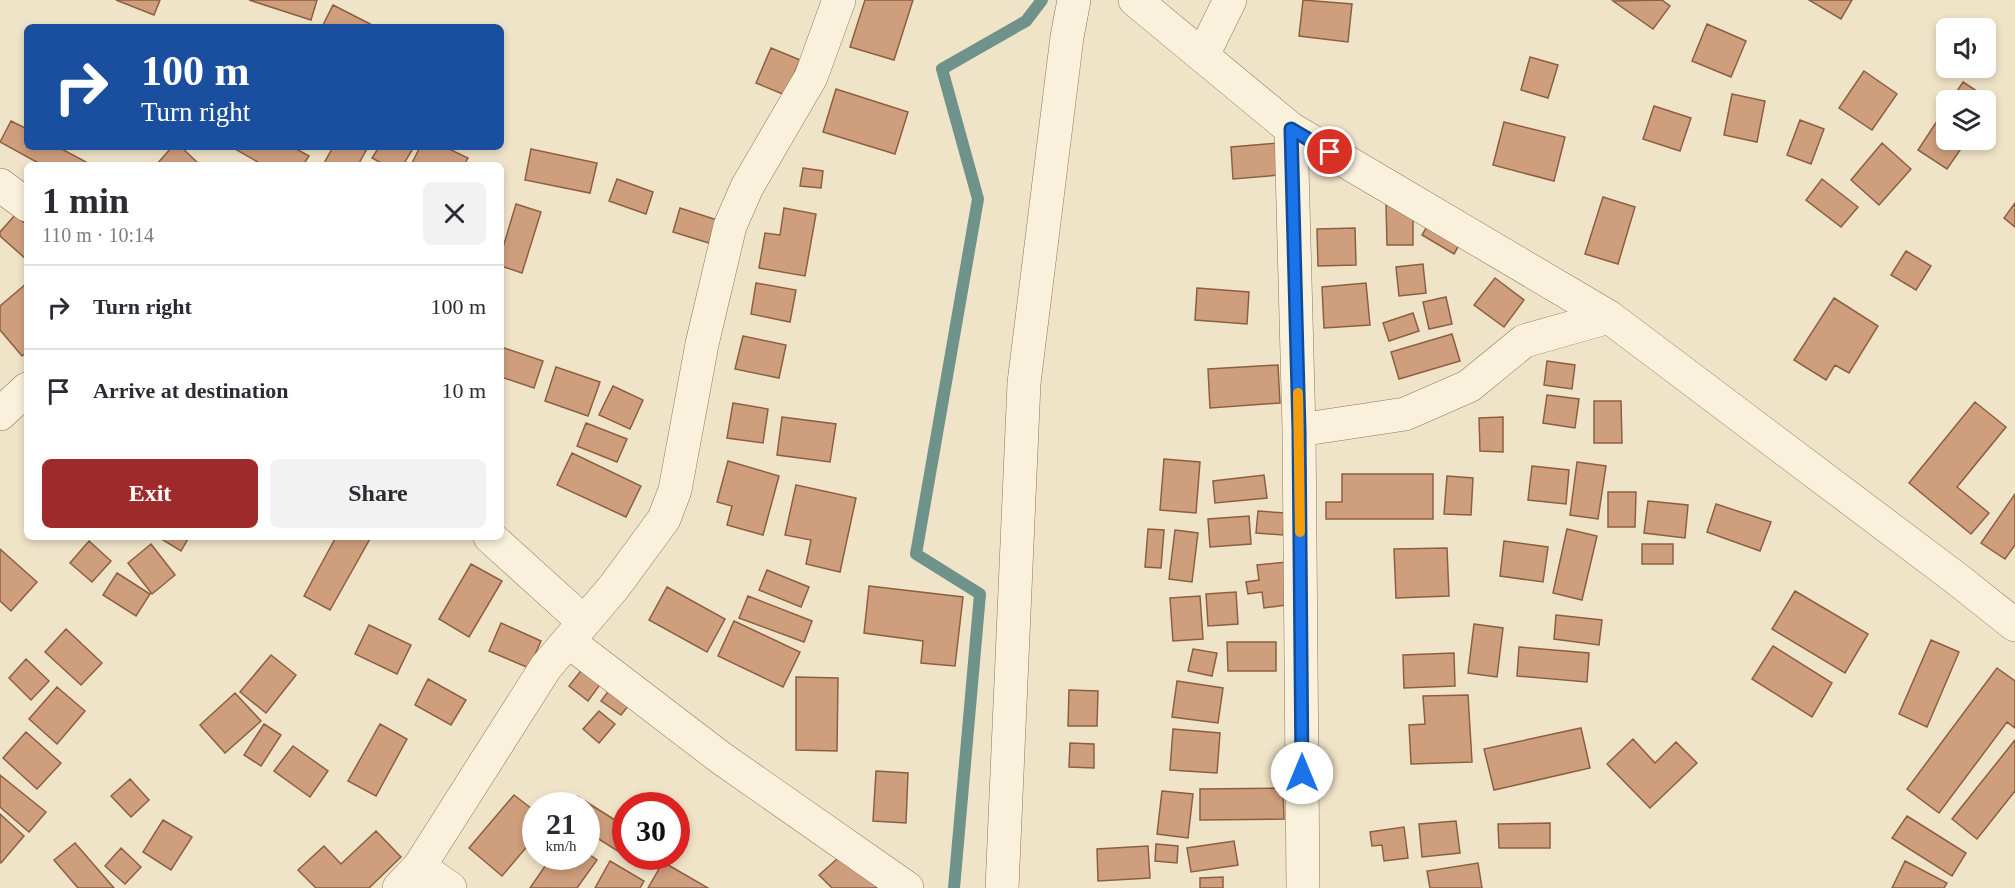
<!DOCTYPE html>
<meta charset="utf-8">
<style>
body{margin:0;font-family:Georgia,serif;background:#f2f2f3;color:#2b2b33;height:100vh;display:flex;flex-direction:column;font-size:22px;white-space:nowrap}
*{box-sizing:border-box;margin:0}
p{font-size:20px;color:#7c7c81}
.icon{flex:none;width:33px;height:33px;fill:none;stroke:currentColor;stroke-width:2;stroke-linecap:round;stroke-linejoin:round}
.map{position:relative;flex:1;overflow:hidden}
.details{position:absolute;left:24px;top:162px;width:480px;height:378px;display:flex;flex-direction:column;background:#fff;border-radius:9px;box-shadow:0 3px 9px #0003}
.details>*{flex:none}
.guide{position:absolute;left:24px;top:24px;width:480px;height:126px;border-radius:9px;box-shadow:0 3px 9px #0003;background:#1a4fa0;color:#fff;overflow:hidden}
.controls{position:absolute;left:1936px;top:18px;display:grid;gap:12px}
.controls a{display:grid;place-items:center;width:60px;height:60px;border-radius:9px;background:#fff;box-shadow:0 3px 9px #0003;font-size:30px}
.speed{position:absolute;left:522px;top:792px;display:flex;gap:12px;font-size:30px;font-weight:700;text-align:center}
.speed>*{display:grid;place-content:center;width:78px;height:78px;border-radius:50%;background:#fff;box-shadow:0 3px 9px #0003;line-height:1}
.speed small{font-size:15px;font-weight:400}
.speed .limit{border:9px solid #d22;background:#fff;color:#111}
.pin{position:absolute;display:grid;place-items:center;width:51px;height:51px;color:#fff;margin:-26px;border:3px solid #fff;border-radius:50%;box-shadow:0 2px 6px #0007}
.me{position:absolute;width:66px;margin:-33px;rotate:0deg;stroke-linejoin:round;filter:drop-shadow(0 0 4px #0008)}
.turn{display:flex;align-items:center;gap:21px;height:126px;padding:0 18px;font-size:27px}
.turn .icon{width:78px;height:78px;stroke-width:2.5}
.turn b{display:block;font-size:42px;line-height:51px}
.round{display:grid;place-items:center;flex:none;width:63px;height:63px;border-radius:9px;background:#f2f2f3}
.head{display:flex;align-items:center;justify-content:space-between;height:102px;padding:0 18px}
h1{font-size:36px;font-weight:700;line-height:45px}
.action{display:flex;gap:12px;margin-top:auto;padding:12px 18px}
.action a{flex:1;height:69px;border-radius:9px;background:#9e2a2b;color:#fff;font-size:24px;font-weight:700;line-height:69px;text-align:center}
.action a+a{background:#f2f2f3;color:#2b2b33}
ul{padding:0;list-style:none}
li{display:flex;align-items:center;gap:18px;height:84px;padding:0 18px;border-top:2px solid #e1e1e2}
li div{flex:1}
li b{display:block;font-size:22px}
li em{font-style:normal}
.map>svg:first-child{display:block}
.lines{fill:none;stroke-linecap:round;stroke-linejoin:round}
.stream{stroke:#6f938a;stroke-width:12}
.building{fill:#cf9f7d;stroke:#8d5f41;stroke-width:1.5}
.minor-casing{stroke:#8d765c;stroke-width:34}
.minor{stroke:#faf1dc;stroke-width:33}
.route-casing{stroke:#114b97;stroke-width:15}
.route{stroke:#1a73e8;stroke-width:10}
.slow{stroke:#f59e0b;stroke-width:10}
</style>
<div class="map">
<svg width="2015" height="888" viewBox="0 0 2015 888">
<rect width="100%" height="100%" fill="#f0e4c8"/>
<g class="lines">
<path class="stream" d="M954 888 980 594 916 554 978 199 942 69 1026 21 1042 0"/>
</g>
<path class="building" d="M116 0H160L154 15Z
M249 0H317L311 20Z
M865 0H913L894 60 850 47Z
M1303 0 1352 4 1348 42 1299 36Z
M1662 0 1670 6 1653 29 1613 1Z
M1809 0H1852L1841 19Z
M333 5 376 27H322Z
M1707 24 1746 41 1731 77 1692 61Z
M771 48 800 60 785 95 756 83Z
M1530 57 1558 65 1548 98 1521 90Z
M1864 71 1897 94 1872 130 1839 108Z
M1963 82 1992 101 1986 111V100H1951Z
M836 89 908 112 895 154 823 132Z
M1732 94 1765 101 1757 142 1724 135Z
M1654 106 1691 118 1680 151 1643 139Z
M1947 106V140H1967L1947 169 1918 150Z
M1800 120 1824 129 1811 164 1787 155Z
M11 121 27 129V147H58L88 163 87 165H42L0 142Z
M1504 122 1565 137 1554 181 1493 165Z
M1278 143 1280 175 1233 179 1231 147Z
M1882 143 1911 169 1879 205 1851 180Z
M172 147H181L197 162 195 165H156Z
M236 147H293L309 156 303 165H263L235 149Z
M333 147H368L358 165H323Z
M379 147H414L403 165H385L372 158Z
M420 147H445L468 158 464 165H411Z
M531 149 597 163 590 193 525 180Z
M803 168 823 171 821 188 800 186Z
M617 179 653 192 646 214 609 201Z
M1822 179 1858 207 1841 227 1806 200Z
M1603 197 1635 207 1618 264 1585 254Z
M2015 203V227L2004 218Z
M516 204 541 212 522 273 501 266V254Z
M1386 205H1413V245H1387Z
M680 208 717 220 709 243 673 232Z
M784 208 816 214 805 276 759 268 765 233 780 235Z
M15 215 27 225V260L0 236V232Z
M1432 218 1464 237 1454 254 1422 235Z
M1355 228 1356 265 1318 266 1317 229Z
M1906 251 1931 266 1916 290 1891 275Z
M1423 264 1426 293 1399 296 1396 267Z
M1495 278 1524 300 1504 327 1474 305Z
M27 283V352L22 356 0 330V306Z
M756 283 796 290 790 322 751 314Z
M1366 283 1370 325 1324 328 1322 287Z
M1197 288 1249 292 1247 324 1195 320Z
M1446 297 1452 324 1429 329 1423 302Z
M1834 298 1878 326 1849 373 1835 365 1826 380 1794 360Z
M1413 313 1419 331 1389 341 1383 323Z
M1452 334 1460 361 1399 379 1391 352Z
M743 336 786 345 779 378 735 369Z
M501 347 543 361 534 388 501 377Z
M1547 361 1575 365 1572 389 1544 385Z
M1278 365 1280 403 1210 408 1208 369Z
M556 367 600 382 588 416 545 401Z
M613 386 643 400 630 429 599 415Z
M1547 395 1579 399 1575 428 1543 423Z
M1594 401H1621L1622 443H1594Z
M1975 402 2006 427 1957 487 1989 513 1971 534 1909 483Z
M733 403 768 409 763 443 727 438Z
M782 417 836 424 830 462 777 455Z
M1503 417V452L1480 451 1479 418Z
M586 423 627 439 617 462 577 446Z
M572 453 641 486 626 517 557 485Z
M1164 459 1200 462 1196 513 1160 510Z
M728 461 779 476 763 535 727 525 732 506 717 502Z
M1577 462 1606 466 1598 519 1570 515Z
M1532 466 1569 470 1566 504 1528 500Z
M1342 474H1433V519H1326V502H1342Z
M1264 475 1267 498 1215 503 1213 481Z
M1447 476 1473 478 1471 515 1444 514Z
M796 485 856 498 840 572 806 564 811 540 785 535Z
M1608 492H1636L1635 527H1608Z
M2015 494V545L2005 559 1981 543Z
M1648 501 1688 505 1685 538 1644 533Z
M1716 504 1771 522 1760 551 1707 532Z
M1258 511 1285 513 1283 535 1256 533Z
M1249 516 1251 544 1210 547 1208 519Z
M1148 529 1164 530 1161 568 1145 567Z
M1567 529 1597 536 1582 600 1553 593Z
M1175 530 1198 533 1192 582 1169 579Z
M158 537H189L181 551Z
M336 537H371L330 610 304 596Z
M89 541 111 561 92 582 70 563Z
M1504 541 1548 547 1543 582 1500 576Z
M151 544 175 575 152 594 128 563Z
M1642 544H1673V564H1642Z
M1447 548 1449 596 1396 598 1394 549Z
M0 549 37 582 11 611 0 601Z
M1286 562 1292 604 1264 608 1262 592 1248 594 1246 582 1259 580 1257 565Z
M471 564 502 581 469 637 439 619Z
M767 570 809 587 801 607 759 590Z
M117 573 150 594 136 616 103 595Z
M869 586 963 597 955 666 921 663 923 641 864 633Z
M667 587 725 619 707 652 649 620Z
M1795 591 1868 634 1845 673 1772 629Z
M1236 592 1238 624 1208 626 1206 594Z
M748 596 812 621 804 642 739 618Z
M1200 596 1203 639 1173 641 1170 598Z
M1556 615 1602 620 1599 645 1554 639Z
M734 621 800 652 783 687 718 656Z
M501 623 541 641 529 668 489 651Z
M1474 624 1503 628 1497 677 1468 673Z
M369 625 411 645 397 674 355 654Z
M66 629 102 663 81 685 45 652Z
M1931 640 1959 652 1927 727 1899 714Z
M1227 642H1276V671H1228Z
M1773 646 1832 683 1812 717 1752 679Z
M1519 647 1589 653 1587 682 1517 676Z
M1193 649 1217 653 1212 676 1188 671Z
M1454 653 1455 686 1404 688 1403 655Z
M271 655 296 675 266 713 240 692Z
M26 659 49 681 31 700 9 678Z
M583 668 602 682 588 701 569 686Z
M1997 668 2015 681V728L2007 722 1939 813 1907 789Z
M796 677 838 678 837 751 796 750Z
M428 679 466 700 451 725 415 705Z
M1177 681 1223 688 1218 723 1172 717Z
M613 685 633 700 621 715 601 701Z
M57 687 85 711 57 744 29 719Z
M1069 690 1098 691 1097 726H1068Z
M235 693 261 721 225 753 200 725Z
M1468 695 1472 762 1411 764 1409 725 1425 724 1423 696Z
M599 711 615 724 599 743 583 729Z
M264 724 281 735 261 766 244 755Z
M380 724 407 739 376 796 348 781Z
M1581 728 1590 768 1494 790 1484 749Z
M1173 729 1220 733 1217 773 1170 770Z
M26 732 61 763 37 789 3 758Z
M1633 739 1655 763 1676 742 1697 763 1650 808 1607 764Z
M2015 740V791L1977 839 1952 819Z
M1070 743 1094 744V768L1069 767Z
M293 746 328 771 310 797 274 771Z
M876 771 908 773 906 823 873 821Z
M0 775 46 812 29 832 0 807Z
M130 779 149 800 131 817 111 796Z
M1283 788 1284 819 1200 820V789Z
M1162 791 1193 794 1188 838 1157 834Z
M514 795 536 812V836L502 876 469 848Z
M577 796 626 827 624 855 586 831V806H571Z
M0 814 24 836 1 863 0 862Z
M1907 816 1966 853 1952 876 1892 838Z
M163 820 192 837 171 870 143 852Z
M1456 821 1460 853 1422 857 1419 824Z
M1550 823V848H1499L1498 824Z
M1404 827 1408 858 1384 861 1382 845 1372 846 1370 832Z
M376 831 401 857 369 888H316L298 870 324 846 341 864Z
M1234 841 1238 865 1191 872 1187 848Z
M75 843 114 888H78L54 860Z
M1156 844 1178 846 1177 863 1155 861Z
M1148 846 1150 878 1098 881 1097 849Z
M121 848 141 867 125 884 105 866Z
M586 852 597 860 577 888H530L552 856H586Z
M845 852 878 888H832L819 875Z
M610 861 644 881 640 888H595Z
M1905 861 1947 883 1944 888H1892Z
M663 862 708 888H648Z
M1478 863 1482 888H1430L1427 871Z
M1223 877V888H1200V878Z"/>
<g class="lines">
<g class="minor-casing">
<path id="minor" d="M1135 0 1291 129 1609 317
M1203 55 1230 0
M1291 129 1299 430 1303 888
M0 185 27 205
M0 414 27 389
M1299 430 1405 414 1469 386 1524 341 1609 317 1957 579 2015 625
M490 537 584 622
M568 641 721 758 907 888
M419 867 450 888
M399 888 419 867 546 667 614 587 664 519 675 490 702 344 730 226 747 187 811 77 839 0
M1002 888 1024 383 1067 37 1074 0"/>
</g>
<use href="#minor" class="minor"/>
</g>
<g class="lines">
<g class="route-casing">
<path id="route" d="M1302 773 1299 430 1291 129 1330 152"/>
</g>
<use href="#route" class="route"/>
<path class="slow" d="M1298 393 1300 532"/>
</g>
</svg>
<div class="controls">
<a><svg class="icon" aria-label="sound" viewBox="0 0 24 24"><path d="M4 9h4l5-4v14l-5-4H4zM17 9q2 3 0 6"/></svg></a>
<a><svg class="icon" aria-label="layers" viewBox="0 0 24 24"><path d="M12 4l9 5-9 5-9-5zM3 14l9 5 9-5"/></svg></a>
</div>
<div class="speed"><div>21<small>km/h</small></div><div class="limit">30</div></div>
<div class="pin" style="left:1330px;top:152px;background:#d93025"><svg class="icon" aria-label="arrive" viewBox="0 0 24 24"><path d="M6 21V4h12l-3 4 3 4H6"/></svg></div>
<svg class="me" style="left:1302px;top:773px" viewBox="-20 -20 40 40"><circle r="19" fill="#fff"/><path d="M0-13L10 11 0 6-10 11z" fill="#1a73e8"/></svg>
<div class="guide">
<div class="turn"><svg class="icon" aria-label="right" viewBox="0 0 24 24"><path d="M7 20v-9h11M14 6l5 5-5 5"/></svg><div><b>100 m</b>Turn right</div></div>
</div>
<section class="details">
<div class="head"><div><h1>1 min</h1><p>110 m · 10:14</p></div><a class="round"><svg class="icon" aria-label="close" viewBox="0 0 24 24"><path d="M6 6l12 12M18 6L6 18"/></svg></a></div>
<ul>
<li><svg class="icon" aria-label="right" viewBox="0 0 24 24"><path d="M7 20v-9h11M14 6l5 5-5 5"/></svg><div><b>Turn right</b></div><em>100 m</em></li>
<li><svg class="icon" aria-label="arrive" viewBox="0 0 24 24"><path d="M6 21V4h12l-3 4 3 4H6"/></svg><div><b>Arrive at destination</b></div><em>10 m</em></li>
</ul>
<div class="action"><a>Exit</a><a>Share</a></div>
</section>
</div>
